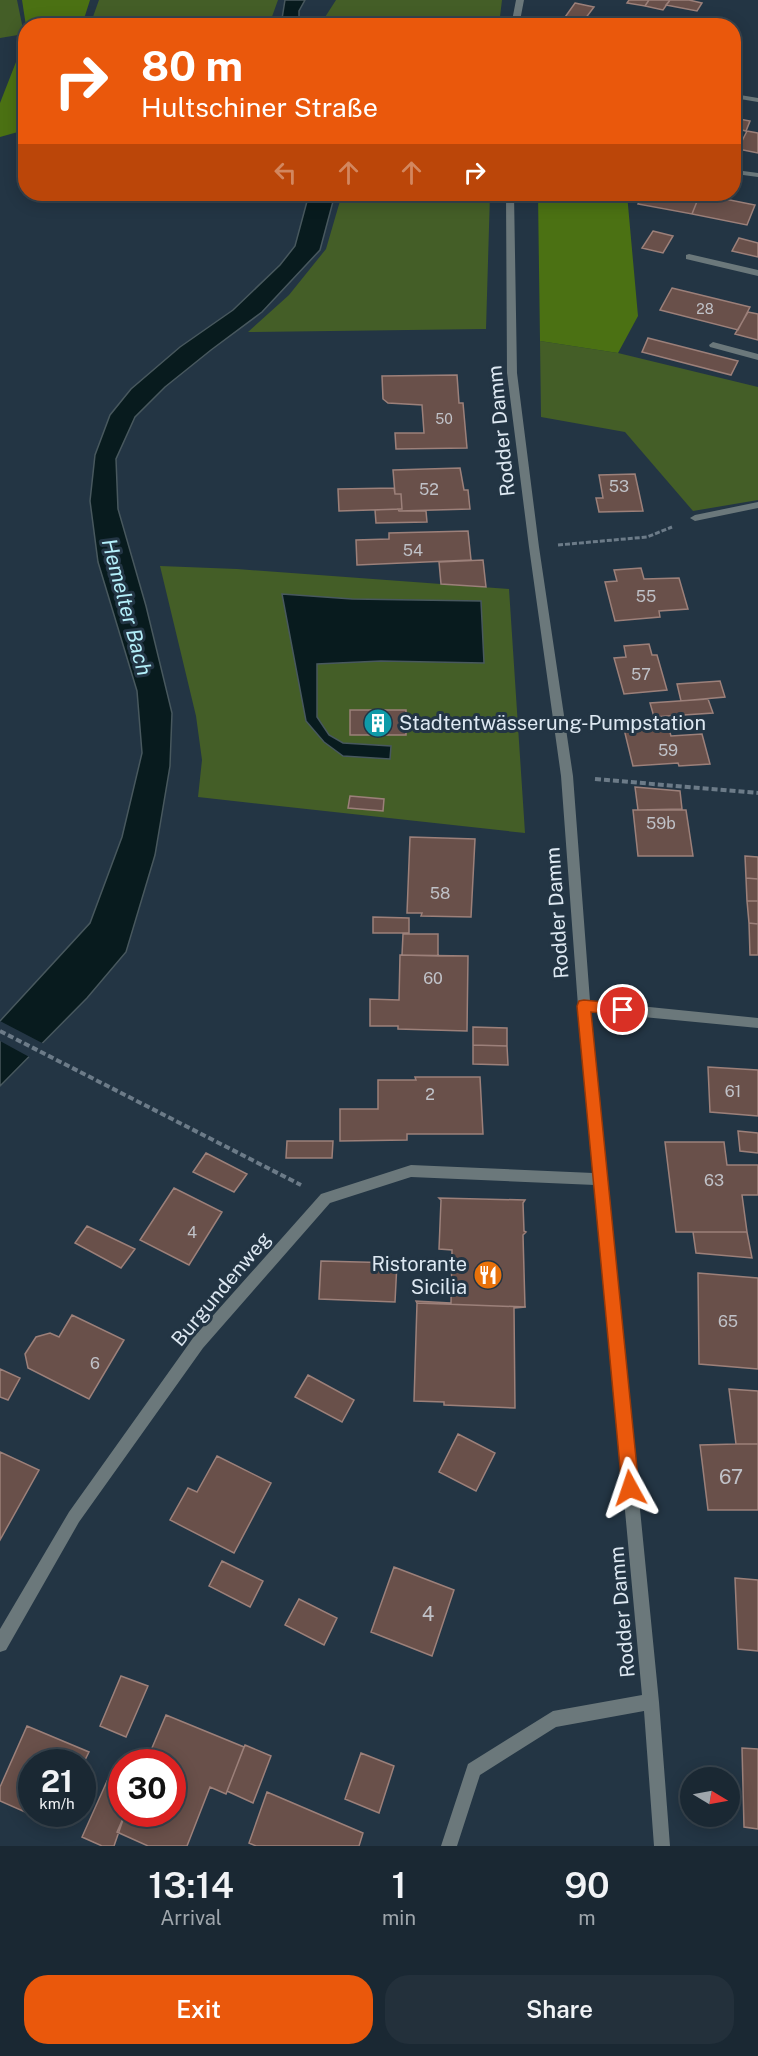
<!DOCTYPE html>
<meta charset="utf-8">
<style>
body{margin:0;font-family:"Public Sans",sans-serif;background:#23303b;color:#f1f3f6;height:100vh;display:flex;flex-direction:column;font-size:22px;white-space:nowrap}
*{box-sizing:border-box;margin:0}
p{font-size:20px;color:#9fa6ac}
.icon{flex:none;width:33px;height:33px;fill:none;stroke:currentColor;stroke-width:2;stroke-linecap:round;stroke-linejoin:round}
.map{position:relative;height:1846px;overflow:hidden}
.side{display:flex;flex-direction:column;background:#1a2833;flex:1}
.side>*{flex:none}
.top-card{position:absolute;left:18px;top:18px;width:723px;height:183px;border-radius:24px;box-shadow:0 3px 15px #0003,0 0 0 2px #38444e;background:#ea580c;color:#fff;overflow:hidden}
.needle{width:39px;rotate:100deg}
.buttons{position:absolute;left:680px;top:1767px;display:grid;gap:12px}
.buttons a{display:grid;place-items:center;width:60px;height:60px;border-radius:50%;background:#1a2833;box-shadow:0 3px 15px #0003,0 0 0 2px #38444e;font-size:30px}
.speed{position:absolute;left:18px;top:1749px;display:flex;gap:12px;font-size:30px;font-weight:700;text-align:center}
.speed>*{display:grid;place-content:center;width:78px;height:78px;border-radius:50%;background:#1a2833;box-shadow:0 3px 15px #0003,0 0 0 2px #38444e;line-height:1}
.speed small{font-size:15px;font-weight:400}
.speed .limit{border:9px solid #d22;background:#fff;color:#111}
.pin{position:absolute;display:grid;place-items:center;width:51px;height:51px;color:#fff;margin:-26px;border:3px solid #fff;border-radius:50%;box-shadow:0 2px 6px #0007}
.me{position:absolute;width:66px;margin:-33px;rotate:355deg;stroke-linejoin:round;filter:drop-shadow(0 0 4px #0008)}
.turn{display:flex;align-items:center;gap:21px;height:126px;padding:0 24px;font-size:27px}
.turn .icon{width:78px;height:78px;stroke-width:2.5}
.turn b{display:block;font-size:42px;line-height:51px}
.lanes{display:flex;align-items:center;height:57px;padding:0 24px;background:#0003;justify-content:center;gap:30px;direction:ltr}
.lanes .off{opacity:.35}
.eta{display:flex;justify-content:space-evenly;align-items:center;height:102px;text-align:center}
.eta b{font-size:36px;font-weight:600;line-height:42px}
.button{display:flex;gap:12px;margin-top:auto;padding:12px 24px}
.button a{flex:1;height:69px;border-radius:24px;background:#ea580c;color:#fff;font-size:24px;font-weight:600;line-height:69px;text-align:center}
.button a+a{background:#23303b;color:#f1f3f6}
.map>svg:first-child{display:block}
.green{fill:#445e27}
.forest{fill:#4b7113}
.water{fill:#081b1e;stroke:#48585e;stroke-width:1.5}
.pier{fill:#233544}
.building{fill:#69504a;stroke:#9c807a;stroke-width:1.5}
.lines{fill:none;stroke-linecap:round;stroke-linejoin:round}
.path-far1{stroke:#6c7b88;stroke-width:3;stroke-dasharray:5 2;stroke-linecap:butt}
.path{stroke:#6c7b88;stroke-width:4;stroke-dasharray:6 3;stroke-linecap:butt}
.lane{fill:#6b787b;fill-rule:evenodd}
.street{fill:#6b787b;fill-rule:evenodd}
.route{fill:#ea580c;stroke:#983908;stroke-width:1.5}
.labels{text-anchor:middle;dominant-baseline:central;stroke-width:6;stroke-linejoin:round;paint-order:stroke}
.far-number-label{font-size:14px;fill:#c0c2c8}
.number-label{font-size:16px;fill:#c0c2c8}
.street-label{font-size:20px;fill:#dde8f2;stroke:#233544}
.poi-label{font-size:20px;fill:#dde8f2;stroke:#233544;text-anchor:start}
.near-number-label{font-size:20px;fill:#c0c2c8}
.water-label{font-size:21px;font-style:italic;fill:#b4f0fb;stroke:#233544}
</style>
<div class="map">
<svg width="758" height="1846" viewBox="0 0 758 1846">
<rect width="100%" height="100%" fill="#233544"/>
<path class="green" d="M0 0H17L24 34 0 38Z
M99 0H278L269 25H90Z
M336 0H502L499 25H320Z
M342 194H490L486 329 248 332 289 295 326 249Z
M540 341 618 353 758 387V500L693 511 625 432 541 417Z
M160 566 237 569 509 589 525 833 198 797 202 760 196 716Z"/>
<path class="forest" d="M22 0H90L82 25 26 26Z
M25 39V130L0 137V103Z
M538 194H627L638 316 618 353 540 341Z"/>
<path class="water" d="M285 0H305L299 11V25H281Z
M309 194H335L320 250 262 312 211 350 165 387 135 417 116 459 118 509 146 606 172 713 170 766 155 855 126 952 87 998 0 1086V1021L90 923 122 837 142 753 137 691 98 562 90 501 95 455 110 415 131 389 180 347 233 310 280 265 295 246Z
M282 594 352 599 481 601 484 663 381 661 317 664V717L329 735 343 743 391 746 390 759 343 756 324 742 306 721Z"/>
<path class="pier" d="M0 1021 46 1045 33 1059 0 1041Z"/>
<path class="building" d="M629 0H649L645 6 627 3Z
M649 0H670L663 10 645 6Z
M670 0H689L702 3 697 11 666 5Z
M575 3 594 7 582 23 563 20Z
M734 118 750 121 746 131 734 128Z
M747 131 758 133V153L738 149Z
M643 194H700L692 214 638 204Z
M700 194 755 205 747 225 692 214Z
M653 231 673 236 663 253 642 248Z
M739 238 758 243V257L732 251Z
M672 288 750 307 738 330 660 310Z
M748 312 758 314V340L735 334Z
M648 338 738 361 731 375 642 352Z
M457 375 459 403H463L467 448 396 449 395 433H424L422 405 388 403 383 399 382 376Z
M460 468 464 490H468L470 509 399 511 398 509H402L401 494H395L393 470Z
M635 474 643 511 599 512 596 498H603L599 475Z
M394 488 395 494H401L402 509 339 511 338 489Z
M398 509 399 511H426L427 522 376 523 375 510Z
M468 531 471 560 357 565 356 540 389 539V533Z
M483 560 486 587 441 584 439 562Z
M641 568 644 579 679 578 688 609 659 611 660 617 615 621 605 582 617 581 614 570Z
M649 644 652 655H657L667 690 624 694 614 658 626 657 624 646Z
M720 681 725 697 681 701 677 684Z
M708 699 713 713 654 717 650 703Z
M350 710H406V735H350Z
M667 722 671 736 702 734 710 764 679 766 678 763 633 766 623 725Z
M635 787 680 791 682 809 638 810Z
M350 796 384 799 383 811 348 808Z
M633 810H686L693 856H638Z
M410 837 475 839 471 917 421 916 422 913H407Z
M745 856 758 857V879L746 878Z
M746 878 758 879V901H747Z
M747 901H758V924L749 923Z
M373 917 409 918V933H373Z
M749 923 758 924V955H750Z
M403 934H438V956L402 955Z
M400 955 468 956 467 1031 398 1029V1026H370V999L399 1000Z
M473 1027 507 1028V1046L473 1045Z
M473 1045 507 1046 508 1065 473 1064Z
M708 1067 758 1070V1116L710 1112Z
M415 1077H480L483 1134H407V1140L340 1141V1109H378V1080H416Z
M738 1131 758 1133V1153L740 1151Z
M287 1141H333L332 1158H286Z
M665 1142H724L727 1165H758V1195H742L747 1232H676Z
M206 1153 247 1174 234 1192 193 1172Z
M174 1188 222 1212 189 1265 140 1240Z
M439 1198 525 1200 523 1203 524 1231 526 1232 523 1235 525 1307 417 1303 416 1301 451 1303 452 1250 439 1249 441 1200Z
M87 1226 135 1249 121 1268 75 1243Z
M693 1232H747L752 1258 696 1253Z
M321 1261 397 1263 395 1302 319 1299Z
M698 1273 758 1278V1369L699 1364Z
M417 1303 526 1307 514 1308 515 1408 444 1405V1402L414 1401Z
M72 1315 124 1340 89 1399 28 1368 25 1354 36 1337 50 1333 59 1337Z
M0 1369 20 1378 8 1400 0 1397Z
M308 1375 354 1400 342 1422 295 1397Z
M729 1389 758 1391V1444H736Z
M458 1434 495 1453 476 1491 439 1472Z
M736 1444H758V1510H708L700 1445Z
M0 1452 39 1470 0 1540Z
M217 1456 271 1483 234 1553 170 1520 188 1488 197 1492Z
M222 1561 263 1581 250 1607 209 1586Z
M394 1567 454 1590 432 1656 371 1632Z
M735 1578 758 1580V1651L738 1649Z
M299 1599 337 1618 324 1645 285 1625Z
M121 1676 148 1686 126 1737 100 1726Z
M166 1715 244 1747 226 1794 210 1787 187 1846H148L117 1832 125 1814H172V1762H146Z
M27 1726 89 1752 82 1766V1762H32V1814H62L57 1826 0 1801V1787Z
M245 1745 271 1756 253 1803 227 1791Z
M742 1748 758 1749V1829L744 1827Z
M361 1753 394 1766 379 1813 345 1799Z
M108 1779 122 1786V1814H125L114 1846H102L82 1837Z
M267 1792 363 1833 359 1846H256L249 1843Z"/>
<g class="lines">
<path class="path-far1" d="M558 545 647 537 672 527"/>
<path class="path" d="M595 779 758 793
M0 1031 301 1185"/>
<path class="lane" d="M743 171 758 173V177L743 175Z
M689 254 758 270V276L686 259V255Z
M713 342 758 354V360L710 347 709 345Z"/>
<path class="street" d="M516 0H524L519 26H511Z
M734 94 758 98V102L734 98Z
M506 194H514L517 373 539 547 573 776 590 1001 758 1018V1028L591 1012 659 1702 670 1846H654L644 1711 556 1727 480 1775 457 1846H441L468 1764 553 1711 642 1695 595 1185 411 1177 330 1203 203 1348 79 1522 6 1650 0 1652V1629L69 1512 193 1338 321 1194 411 1165 593 1173 578 1006 561 776 529 547 507 373Z
M758 502V508L695 521 690 518 695 515Z"/>
</g>
<path class="route" d="M584 1000 623 1004 628 1005 630 1010 628 1014 623 1015 591 1012 639 1488 636 1494 630 1497 624 1494 622 1488 577 1006 579 1001Z"/>
<defs>
<g id="building-disc" transform="scale(1.5)"><circle r="9.5" fill="#0f9aa8" stroke="#233544"/><path d="M-4-6H4V6H1V3H-1V6H-4ZM-2.5-4.3h1.7v1.8h-1.7ZM.8-4.3h1.7v1.8H.8ZM-2.5-1h1.7V.8h-1.7ZM.8-1h1.7V.8H.8Z" fill="#fff"/></g>
<g id="restaurant-disc" transform="scale(1.5)"><circle r="9.5" fill="#e8710a" stroke="#233544"/><path d="M-5-6h1v4h1v-4h1v4h1v-4h1v5L-1.5 .5V6h-2V.5L-5-1ZM5-6V6H3V1.5H1.5Q1.5-4 5-6Z" fill="#fff"/></g>
</defs>
<g fill-rule="evenodd">
<use href="#building-disc" x="378" y="723"/>
<use href="#restaurant-disc" x="488" y="1275"/>
</g>
<g class="labels">
<g class="far-number-label">
<text x="705" y="309">28</text>
<text x="444" y="419">50</text>
</g>
<g class="number-label">
<text x="619" y="486">53</text>
<text x="429" y="489">52</text>
<text x="413" y="550">54</text>
<text x="646" y="596">55</text>
<text x="641" y="674">57</text>
<text x="668" y="750">59</text>
<text x="661" y="823">59b</text>
<text x="440" y="893">58</text>
<text x="433" y="978">60</text>
<text x="733" y="1091">61</text>
<text x="430" y="1094">2</text>
<text x="714" y="1180">63</text>
<text x="192" y="1232">4</text>
<text x="728" y="1321">65</text>
<text x="95" y="1363">6</text>
</g>
<g class="street-label">
<text transform="translate(501 431) rotate(-96)">Rodder Damm</text>
<text transform="translate(557 913) rotate(-94)">Rodder Damm</text>
<text transform="translate(221 1289) rotate(-50)">Burgundenweg</text>
<text transform="translate(622 1612) rotate(-95)">Rodder Damm</text>
</g>
<g class="poi-label">
<text x="399" y="723">Stadtentwässerung-Pumpstation</text>
<text x="467" y="1264" text-anchor="end">Ristorante<tspan x="467" dy="23">Sicilia</tspan></text>
</g>
<g class="near-number-label">
<text x="731" y="1477">67</text>
<text x="428" y="1614">4</text>
</g>
<g class="water-label">
<text transform="translate(127 607) rotate(75)">Hemelter Bach</text>
</g>
</g>
</svg>
<div class="buttons">
<a><svg class="needle" viewBox="-14 -14 28 28"><path d="M0-13l5 13h-10z" fill="#e53935"/><path d="M0 13l5-13h-10z" fill="#9fa6ac"/></svg></a>
</div>
<div class="speed"><div>21<small>km/h</small></div><div class="limit">30</div></div>
<div class="pin" style="left:623px;top:1010px;background:#d93025"><svg class="icon" aria-label="arrive" viewBox="0 0 24 24"><path d="M6 21V4h12l-3 4 3 4H6"/></svg></div>
<svg class="me" style="left:630px;top:1488px" viewBox="-20 -20 40 40"><path d="M0-17L14 15 0 8-14 15z" fill="#ea580c" stroke="#fff" stroke-width="4"/></svg>
<div class="top-card">
<div class="turn"><svg class="icon" aria-label="right" viewBox="0 0 24 24"><path d="M7 20v-9h11M14 6l5 5-5 5"/></svg><div><b>80 m</b>Hultschiner Straße</div></div>
<div class="lanes"><svg class="icon off" aria-label="left" viewBox="0 0 24 24"><path d="M17 20v-9H6M10 6l-5 5 5 5"/></svg><svg class="icon off" aria-label="ahead" viewBox="0 0 24 24"><path d="M12 20V5M6 11l6-6 6 6"/></svg><svg class="icon off" aria-label="ahead" viewBox="0 0 24 24"><path d="M12 20V5M6 11l6-6 6 6"/></svg><svg class="icon" aria-label="right" viewBox="0 0 24 24"><path d="M7 20v-9h11M14 6l5 5-5 5"/></svg></div>
</div>
</div>
<section class="side">
<div class="eta">
<div><b>13:14</b><p>Arrival</p></div>
<div><b>1</b><p>min</p></div>
<div><b>90</b><p>m</p></div>
</div>
<div class="button"><a>Exit</a><a>Share</a></div>
</section>
